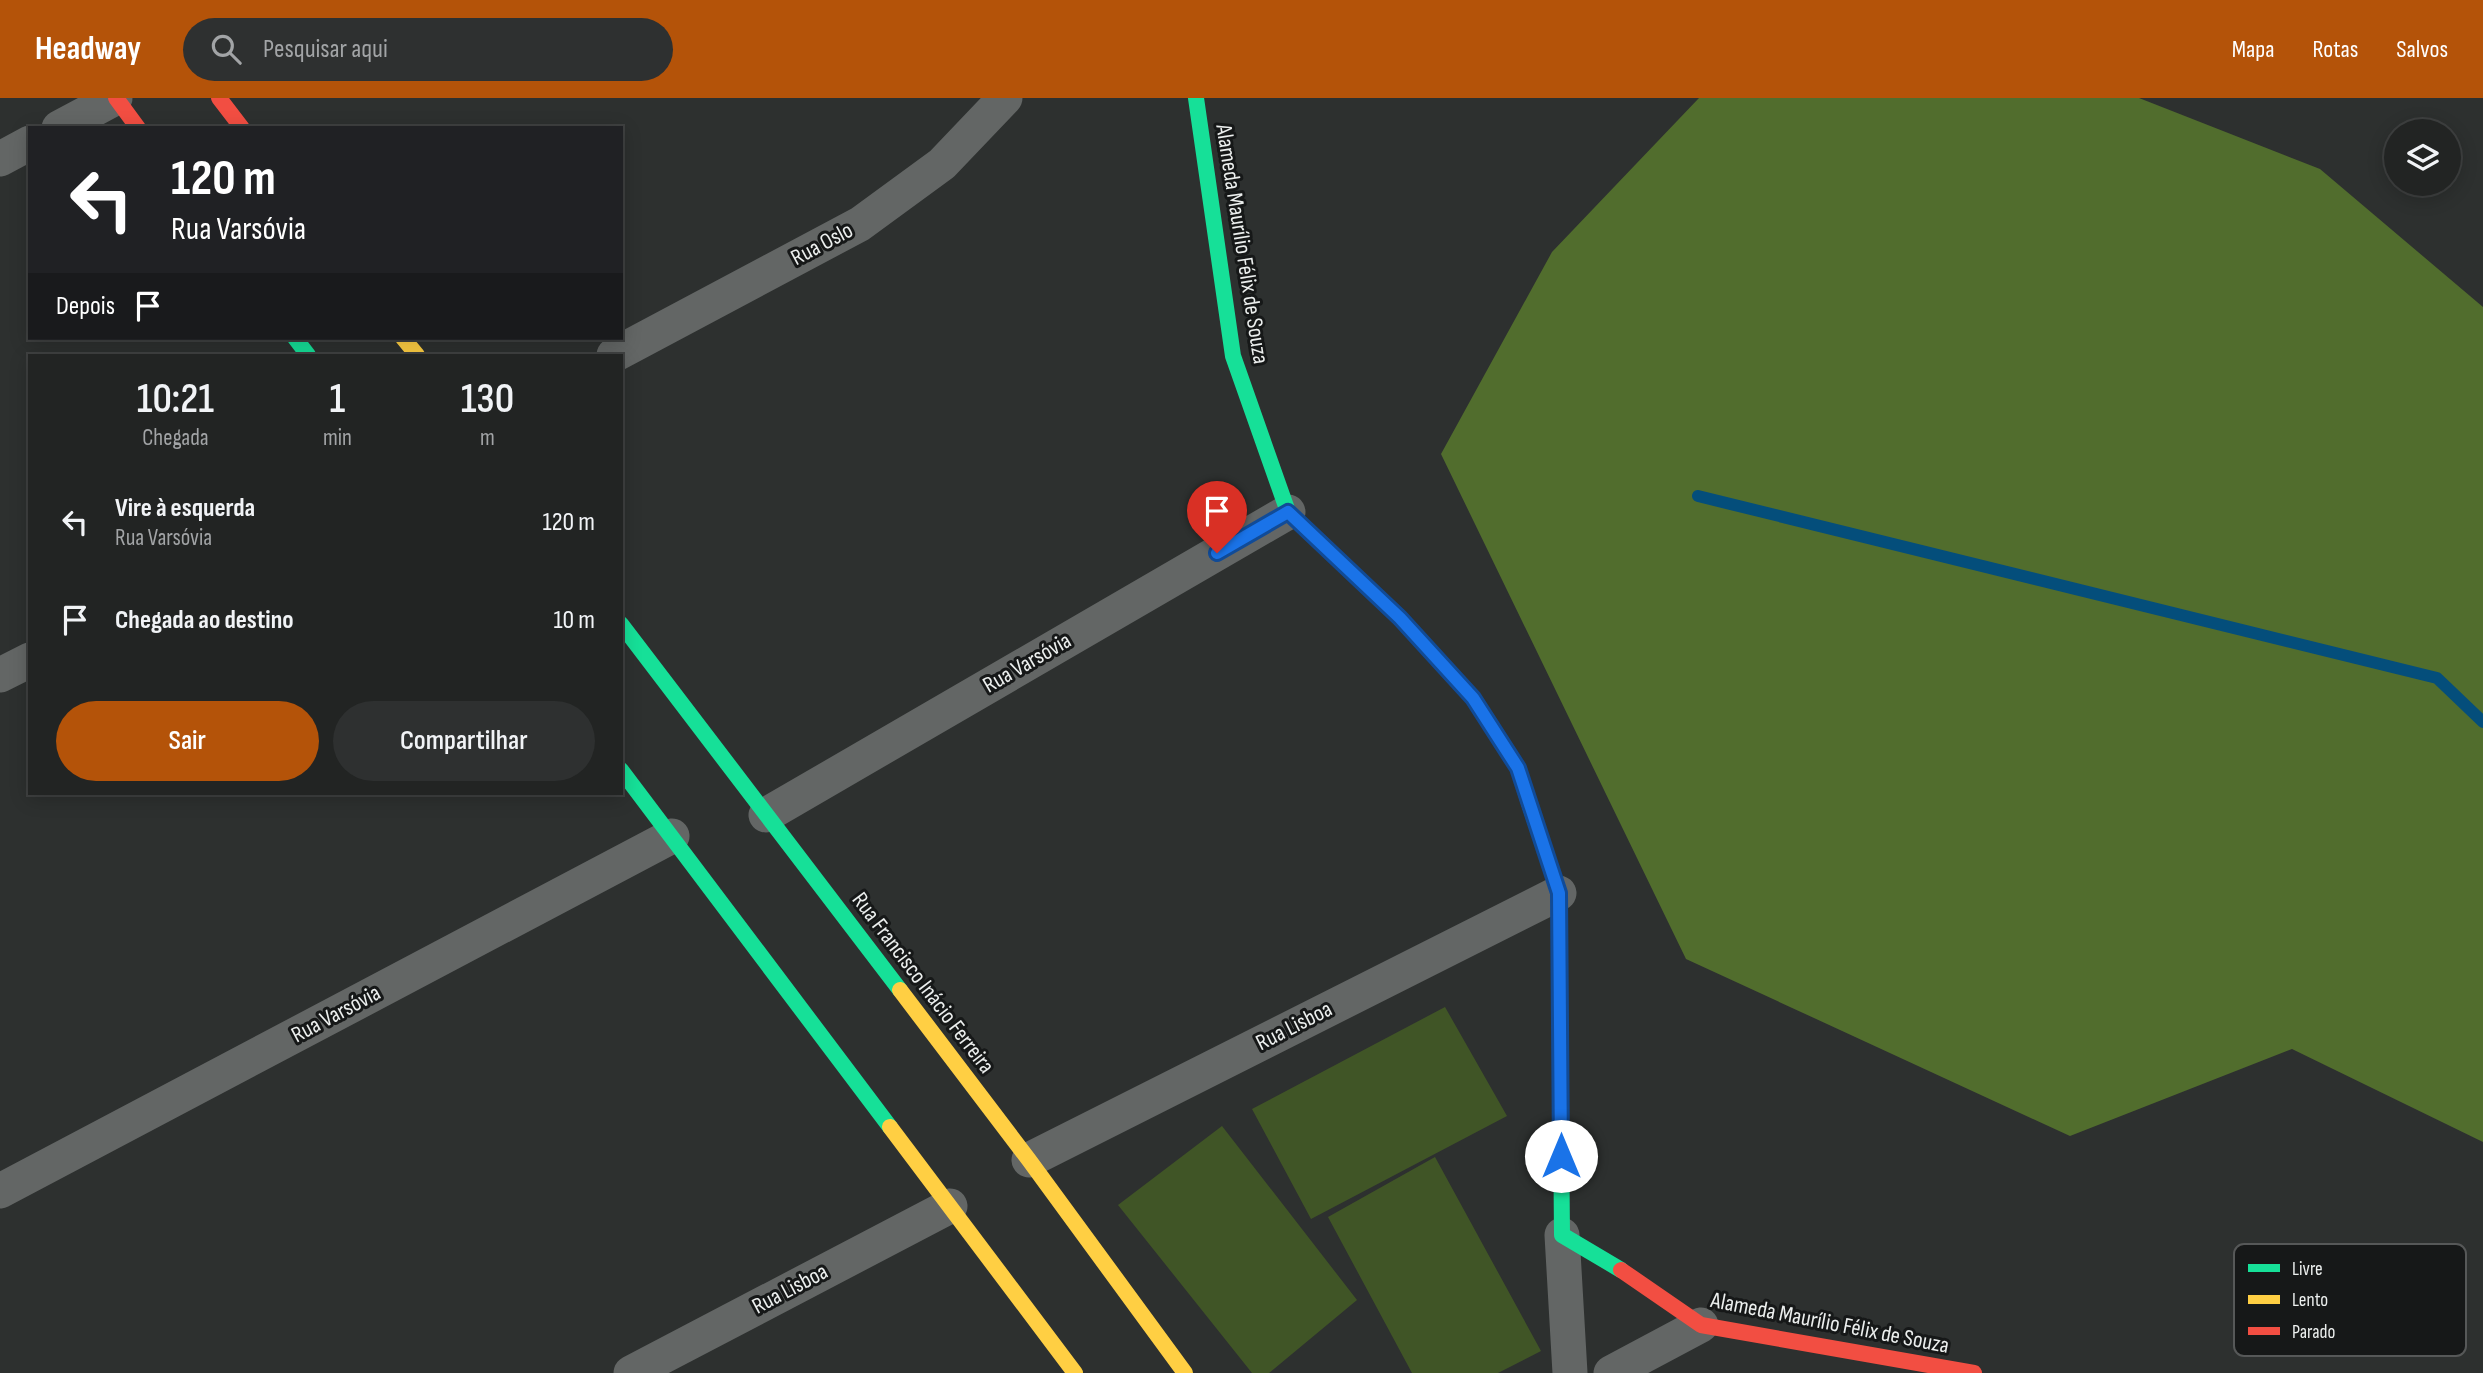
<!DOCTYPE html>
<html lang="pt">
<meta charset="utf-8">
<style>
body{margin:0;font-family:"Sofia Sans Condensed",sans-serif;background:#2e3030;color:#f1f3f6;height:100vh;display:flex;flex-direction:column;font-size:26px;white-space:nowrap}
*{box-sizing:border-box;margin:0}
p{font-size:23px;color:#a2a4a6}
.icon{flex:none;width:38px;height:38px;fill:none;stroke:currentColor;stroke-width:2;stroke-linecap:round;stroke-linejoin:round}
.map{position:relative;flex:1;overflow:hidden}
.details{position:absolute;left:28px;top:256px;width:595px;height:441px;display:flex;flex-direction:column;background:#222423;border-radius:0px;box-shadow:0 4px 18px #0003,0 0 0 2px #3f4141}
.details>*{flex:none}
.hud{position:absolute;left:28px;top:28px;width:595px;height:214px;border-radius:0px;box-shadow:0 4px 18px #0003,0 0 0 2px #3f4141;background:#202124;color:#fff;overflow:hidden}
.fabs{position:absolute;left:2384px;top:21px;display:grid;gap:14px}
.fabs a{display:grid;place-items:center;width:77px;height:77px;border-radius:50%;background:#222423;box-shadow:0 4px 18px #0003,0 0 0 2px #3f4141;font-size:35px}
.pin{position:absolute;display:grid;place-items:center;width:60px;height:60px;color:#fff;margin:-72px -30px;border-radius:50% 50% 50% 0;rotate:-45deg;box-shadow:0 0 7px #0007}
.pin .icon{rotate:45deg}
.me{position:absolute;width:77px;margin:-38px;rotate:0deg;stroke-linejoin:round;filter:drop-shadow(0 0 5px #0008)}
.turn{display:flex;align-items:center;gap:24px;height:147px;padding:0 28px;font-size:32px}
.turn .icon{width:91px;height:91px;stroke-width:2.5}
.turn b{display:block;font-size:49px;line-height:60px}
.then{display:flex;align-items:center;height:66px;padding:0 28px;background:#0003;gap:14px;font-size:26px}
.eta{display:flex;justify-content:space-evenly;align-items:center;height:119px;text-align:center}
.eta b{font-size:42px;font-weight:600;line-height:49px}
.action{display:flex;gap:14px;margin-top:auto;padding:14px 28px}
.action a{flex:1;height:80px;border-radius:42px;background:#b45309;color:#fff;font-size:28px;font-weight:600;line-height:80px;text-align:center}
.action a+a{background:#2e3030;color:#f1f3f6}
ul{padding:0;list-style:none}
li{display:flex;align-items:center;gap:21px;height:98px;padding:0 28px}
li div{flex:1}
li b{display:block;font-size:26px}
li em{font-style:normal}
header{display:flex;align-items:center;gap:42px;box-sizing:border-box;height:98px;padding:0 35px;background:#b45309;color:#fff}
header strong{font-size:33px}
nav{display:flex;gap:38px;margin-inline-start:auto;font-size:24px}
.search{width:490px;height:63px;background:#2e3030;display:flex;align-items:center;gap:18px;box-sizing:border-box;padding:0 24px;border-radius:38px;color:#a2a4a6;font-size:26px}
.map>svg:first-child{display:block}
.green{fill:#405526}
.forest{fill:#516d2d}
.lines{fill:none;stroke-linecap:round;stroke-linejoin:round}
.stream{stroke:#044e7b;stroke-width:12}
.street{stroke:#636665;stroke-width:35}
.fast{stroke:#16e098;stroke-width:16}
.slow{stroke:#ffcf43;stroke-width:16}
.jam{stroke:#f24e42;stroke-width:16}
.route-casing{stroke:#114b97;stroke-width:18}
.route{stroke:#1a73e8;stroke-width:12}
.labels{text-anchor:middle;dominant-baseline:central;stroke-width:6;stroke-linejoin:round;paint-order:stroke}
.street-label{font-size:23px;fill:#ecefee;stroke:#161818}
.key{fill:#161818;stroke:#565858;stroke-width:2}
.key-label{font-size:19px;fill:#ecefee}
</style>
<header>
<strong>Headway</strong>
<div class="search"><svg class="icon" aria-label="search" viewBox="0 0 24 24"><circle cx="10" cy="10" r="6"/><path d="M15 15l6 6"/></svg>Pesquisar aqui</div>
<nav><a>Mapa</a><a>Rotas</a><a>Salvos</a></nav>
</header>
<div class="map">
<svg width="2483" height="1275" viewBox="0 0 2483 1275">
<rect width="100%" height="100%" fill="#2d302f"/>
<path class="green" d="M1445 909 1507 1018 1311 1121 1252 1011Z
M1222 1028 1357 1202 1269 1275H1252L1118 1107Z
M1435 1059 1541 1253 1498 1275H1412L1328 1119Z"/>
<path class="forest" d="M1699 0H2139L2320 71 2483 209V1044L2292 951 2070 1038 1686 861 1441 356 1552 154Z"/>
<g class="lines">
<path class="stream" d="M1698 398 2437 580 2483 624"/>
<path class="street" d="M59 30 115 0
M0 61 30 45
M614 257 860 126 942 66 1005 0
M0 577 30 562
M766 717 1288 414
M1029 1062 1559 795
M0 1093 672 738
M1562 1137 1570 1275
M631 1275 950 1108
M1611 1275 1701 1227"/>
<path class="fast" d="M1196 0 1233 258 1288 414 1317 441
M295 240 308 257
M621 526 900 892
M621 672 890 1029
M1530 708 1559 795 1562 1137 1621 1172"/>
<path class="slow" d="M403 240 417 257
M900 892 1029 1062 1185 1275
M890 1029 1075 1275"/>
<path class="jam" d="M116 0 138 30
M219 0 242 30
M1317 441 1400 520 1473 600 1518 670 1530 708
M1621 1172 1701 1227 1974 1275"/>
</g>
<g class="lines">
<g class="route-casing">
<path id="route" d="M1217 455 1288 414 1400 520 1473 600 1518 670 1559 795 1561 1058"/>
</g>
<use href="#route" class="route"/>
</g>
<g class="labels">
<g class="street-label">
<text transform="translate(822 146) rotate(-28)">Rua Oslo</text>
<text transform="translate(1242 146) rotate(81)">Alameda Maurílio Félix de Souza</text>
<text transform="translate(1027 565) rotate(-30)">Rua Varsóvia</text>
<text transform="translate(923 885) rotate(53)">Rua Francisco Inácio Ferreira</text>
<text transform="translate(336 916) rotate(-28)">Rua Varsóvia</text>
<text transform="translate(1294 928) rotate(-27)">Rua Lisboa</text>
<text transform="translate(790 1191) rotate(-28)">Rua Lisboa</text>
<text transform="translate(1830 1225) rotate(11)">Alameda Maurílio Félix de Souza</text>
</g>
</g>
<rect x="2234" y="1146" width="232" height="112" rx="10" class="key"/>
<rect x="2248" y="1166" width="32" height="8" fill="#16e098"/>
<rect x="2248" y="1197" width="32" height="9" fill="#ffcf43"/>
<rect x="2248" y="1229" width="32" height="8" fill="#f24e42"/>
<g class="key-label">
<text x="2292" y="1177">Livre</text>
<text x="2292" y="1208">Lento</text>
<text x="2292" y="1240">Parado</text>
</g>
</svg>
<div class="fabs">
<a><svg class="icon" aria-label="layers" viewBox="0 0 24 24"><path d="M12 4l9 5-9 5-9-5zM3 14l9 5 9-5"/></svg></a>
</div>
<div class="pin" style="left:1217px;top:455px;background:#d93025"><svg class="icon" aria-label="arrive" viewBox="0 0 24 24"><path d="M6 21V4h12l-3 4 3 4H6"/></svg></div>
<svg class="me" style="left:1561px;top:1058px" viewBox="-20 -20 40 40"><circle r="19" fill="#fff"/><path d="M0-13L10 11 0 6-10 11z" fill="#1a73e8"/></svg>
<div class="hud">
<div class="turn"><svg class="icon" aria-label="left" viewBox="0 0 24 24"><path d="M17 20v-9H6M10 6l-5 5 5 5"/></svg><div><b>120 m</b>Rua Varsóvia</div></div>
<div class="then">Depois<svg class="icon" aria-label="arrive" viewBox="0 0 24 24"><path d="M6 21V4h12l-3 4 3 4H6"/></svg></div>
</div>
<section class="details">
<div class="eta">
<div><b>10:21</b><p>Chegada</p></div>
<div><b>1</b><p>min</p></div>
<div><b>130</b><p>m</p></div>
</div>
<ul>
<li><svg class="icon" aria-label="left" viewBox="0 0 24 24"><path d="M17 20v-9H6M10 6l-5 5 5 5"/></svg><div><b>Vire à esquerda</b><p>Rua Varsóvia</p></div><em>120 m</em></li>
<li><svg class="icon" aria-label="arrive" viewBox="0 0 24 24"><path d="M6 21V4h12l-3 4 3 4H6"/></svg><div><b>Chegada ao destino</b></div><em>10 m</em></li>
</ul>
<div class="action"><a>Sair</a><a>Compartilhar</a></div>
</section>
</div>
